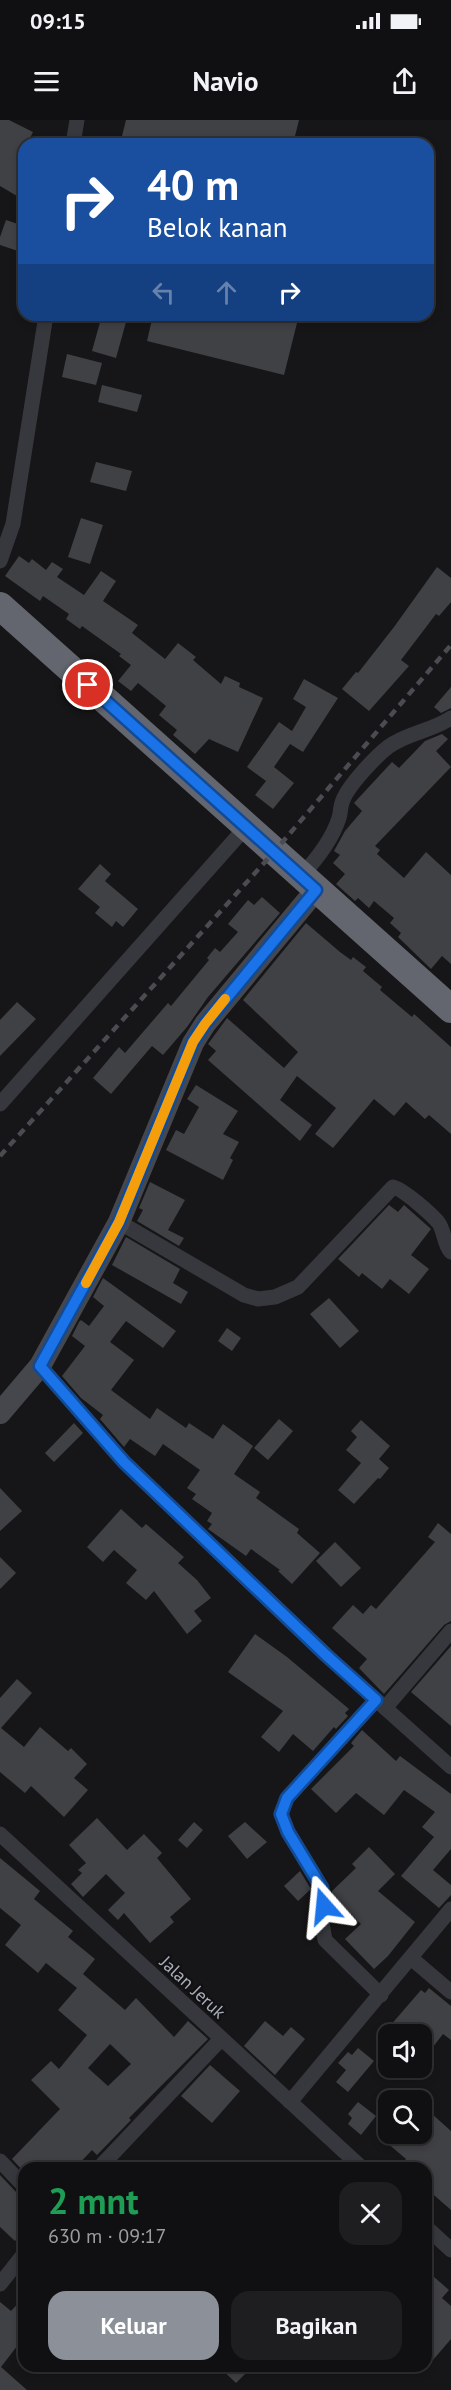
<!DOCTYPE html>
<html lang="id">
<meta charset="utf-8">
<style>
body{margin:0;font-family:"PT Sans",sans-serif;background:#1e1e20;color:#f1f3f6;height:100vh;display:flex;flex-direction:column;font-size:22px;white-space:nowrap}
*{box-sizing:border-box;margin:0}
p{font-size:20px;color:#9c9d9f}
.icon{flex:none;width:33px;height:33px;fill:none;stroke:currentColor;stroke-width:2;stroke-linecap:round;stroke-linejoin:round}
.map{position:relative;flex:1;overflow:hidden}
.panel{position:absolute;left:18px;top:2042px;width:414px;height:210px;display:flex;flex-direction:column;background:#101012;border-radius:18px;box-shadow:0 3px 9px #0003,0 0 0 2px #303032}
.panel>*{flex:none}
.top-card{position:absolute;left:18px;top:18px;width:416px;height:183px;border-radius:18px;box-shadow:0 3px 9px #0003,0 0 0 2px #303032;background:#1a4fa0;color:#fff;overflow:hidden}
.buttons{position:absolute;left:378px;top:1904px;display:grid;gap:12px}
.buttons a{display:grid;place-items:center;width:54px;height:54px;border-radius:12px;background:#101012;box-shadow:0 3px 9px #0003,0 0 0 2px #303032;font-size:30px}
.pin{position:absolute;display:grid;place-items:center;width:51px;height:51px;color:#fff;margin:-26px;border:3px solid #fff;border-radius:50%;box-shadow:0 2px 6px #0007}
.me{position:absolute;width:66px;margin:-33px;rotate:342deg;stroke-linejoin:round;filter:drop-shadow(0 0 4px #0008)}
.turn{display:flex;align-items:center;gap:21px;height:126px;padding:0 30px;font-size:27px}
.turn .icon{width:78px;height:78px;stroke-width:2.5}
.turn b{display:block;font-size:42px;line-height:51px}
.lanes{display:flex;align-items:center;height:57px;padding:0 30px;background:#0003;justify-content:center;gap:30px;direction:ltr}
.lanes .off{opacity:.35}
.round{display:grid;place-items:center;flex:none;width:63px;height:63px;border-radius:18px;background:#1e1e20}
.head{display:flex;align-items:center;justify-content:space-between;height:102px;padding:0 30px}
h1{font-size:36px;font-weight:700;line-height:45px;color:#1e9e55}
.primary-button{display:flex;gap:12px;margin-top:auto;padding:12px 30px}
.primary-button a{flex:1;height:69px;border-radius:18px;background:#8c9099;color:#fff;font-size:24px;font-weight:700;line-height:69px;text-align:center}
.primary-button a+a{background:#1e1e20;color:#f1f3f6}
.status{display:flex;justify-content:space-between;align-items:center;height:42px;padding:0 30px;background:#101012;direction:ltr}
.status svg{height:16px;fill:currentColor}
header{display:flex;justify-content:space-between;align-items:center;height:78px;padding:0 30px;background:#101012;font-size:27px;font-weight:700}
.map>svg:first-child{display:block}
.building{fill:#404145;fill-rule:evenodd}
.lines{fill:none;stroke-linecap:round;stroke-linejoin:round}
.street{stroke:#37383d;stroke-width:15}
.secondary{stroke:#45474d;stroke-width:22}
.highway{stroke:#63666e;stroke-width:28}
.rail{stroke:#4a4c52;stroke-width:4.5;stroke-dasharray:8 6;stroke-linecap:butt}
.route-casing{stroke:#114b97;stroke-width:15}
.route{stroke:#1a73e8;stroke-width:10}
.slow{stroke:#f59e0b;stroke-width:10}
.labels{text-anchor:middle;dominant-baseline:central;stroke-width:4.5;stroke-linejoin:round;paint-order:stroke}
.street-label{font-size:18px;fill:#a8adb8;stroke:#111113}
</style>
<div class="status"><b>09:15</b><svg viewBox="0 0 49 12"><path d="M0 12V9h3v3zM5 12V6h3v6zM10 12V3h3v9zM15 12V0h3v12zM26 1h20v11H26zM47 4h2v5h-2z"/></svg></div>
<header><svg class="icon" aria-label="menu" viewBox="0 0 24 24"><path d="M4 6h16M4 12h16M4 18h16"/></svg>Navio<svg class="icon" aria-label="share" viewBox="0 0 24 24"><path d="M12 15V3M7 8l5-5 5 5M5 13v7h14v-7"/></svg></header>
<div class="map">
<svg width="451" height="2270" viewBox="0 0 451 2270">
<rect width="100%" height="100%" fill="#161618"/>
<path class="building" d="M0 0H9L33 12 27 24H24V29L16 45 24 50V64L17 76 0 66Z
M126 0H299L293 24H120Z
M6 100 24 106V133L0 125V117Z
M102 195H128L116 238 92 231Z
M153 195H299L284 255 147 221Z
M67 234 102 243 96 265 62 257Z
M102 265 142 275 137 292 98 282Z
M96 342 132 351 126 371 90 362Z
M81 398 103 405 90 444 68 437Z
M19 436 29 443 32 439 46 450 52 442 63 449 57 457 84 475 101 451 116 461 103 481 138 505 132 513 165 539 178 523 196 537 193 540 221 564 225 556 240 563 239 567 263 578 238 632 209 619 195 634 173 615 177 610 159 595 166 586 138 563 131 571 118 561 131 545 119 536 121 534 82 506 80 509 66 499 69 494 43 476 40 481 5 456Z
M437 447 451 458V482L439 496 436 494 401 540 409 546 369 591 342 569 356 552 358 553 394 507Z
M304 559 338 578 303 632 290 624 274 647 294 663 273 689 255 675 266 661 247 647 279 602 292 611 306 587 293 579Z
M451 567V588L441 593 434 587Z
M442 614 448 619 436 631 451 647 375 726 380 730 377 734 404 758 426 732 451 755V844L442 836 431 849 398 817 401 813 390 803 394 798 374 781 369 788 358 778 355 781 336 764 345 754 333 743 340 735 334 731 345 711 362 691 354 683 392 642 399 648 425 621Z
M100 744 111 754 105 761 138 789 123 807 116 801 112 807 95 793 100 787 78 769Z
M262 777 280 793 208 877 187 907 163 935 152 926 111 974 93 958 119 927 125 933 168 883 171 886 209 840 207 838 215 828 220 832 238 812 228 804 248 780 254 785Z
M306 803 340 832 351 840 353 837 366 847 363 851 382 867 380 870 412 897 414 894 451 927V1014L429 995 425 999 406 982 394 996 374 979 333 1028 315 1014 336 988 297 956 280 980 312 1005 300 1021 208 940 216 931 208 924 227 898 284 948 298 932 243 880Z
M17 882 36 899 0 936V900Z
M196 965 238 991 223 1014 239 1022 230 1038 233 1040 223 1060 166 1030 176 1010 184 1014 199 987 187 979Z
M150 1062 185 1080 168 1110 184 1118 179 1126 137 1101 143 1090 139 1088Z
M389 1085 398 1092 404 1085 431 1109 411 1135 429 1149 409 1174 390 1159 382 1169 362 1153 359 1157 338 1139Z
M126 1117 180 1149 173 1163 188 1172 181 1184 112 1145Z
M103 1158 176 1211 163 1228 126 1201 110 1222 134 1240 111 1270 150 1299 157 1288 186 1308 189 1303 213 1319 223 1304 253 1326 234 1354 260 1372 256 1378 299 1409 297 1413 320 1433 292 1464 278 1451 280 1450 251 1429 246 1436 208 1409 212 1404 207 1401 212 1393 192 1379 196 1374 187 1368 200 1350 163 1324 155 1336 130 1319 124 1327 100 1299 103 1295 81 1278 62 1256 85 1226 72 1216 79 1202 81 1200 89 1206 104 1186 93 1177Z
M329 1178 359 1211 340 1228 310 1194Z
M227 1208 241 1218 232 1231 218 1221Z
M279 1299 293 1311 268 1340 254 1328Z
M361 1300 390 1326 379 1339 389 1348 380 1359 378 1358 354 1384 338 1370 361 1343 346 1330 357 1317 351 1311Z
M74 1303 83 1313 54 1342 45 1333Z
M0 1368 22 1391 0 1411Z
M121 1389 142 1408 146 1404 184 1437 178 1443 197 1460 211 1478 194 1491 202 1501 187 1514 154 1471 146 1480 126 1463 137 1450 114 1430 103 1442 87 1427Z
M438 1403 451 1414V1501L444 1505 384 1574 359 1548 367 1539 332 1508 353 1485 363 1494 371 1485 376 1489 435 1422 428 1417Z
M335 1422 361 1448 341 1467 316 1441Z
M0 1437 16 1453 0 1469Z
M255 1514 287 1537 349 1589 345 1593 348 1596 336 1609 334 1607 313 1631 293 1614 279 1632 261 1617 283 1591 228 1552Z
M451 1526V1606L411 1572Z
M17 1559 32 1573 1 1608 24 1627 40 1607 68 1631 71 1628 87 1644 74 1658 88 1670 64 1697 31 1666 25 1673 0 1652V1578Z
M362 1610 396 1641 400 1636 451 1674V1729L433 1750 451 1765V1775L439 1788 401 1756 434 1717 422 1707 435 1692 404 1670 384 1695 356 1673 336 1693 311 1669 354 1626 351 1623Z
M97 1698 127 1730 144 1714 162 1733 157 1738 191 1779 170 1797 174 1802 150 1823 124 1793 118 1800 108 1790 125 1773 106 1754 83 1777 71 1764 82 1753 78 1750 86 1743 69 1725Z
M194 1702 203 1710 187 1728 178 1720Z
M245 1702 267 1722 247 1739 228 1716Z
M369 1727 395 1754 378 1771 415 1802 388 1836 374 1849 345 1819 361 1804 333 1776 332 1771 356 1748 352 1744Z
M0 1738 40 1771 34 1779 73 1811 68 1817 95 1839 83 1854 125 1890 136 1878 174 1917 188 1901 208 1919 129 1998 131 2000 97 2035 92 2030 75 2048H24V2052L12 2039 60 1989 31 1960 51 1941 59 1949 87 1915 58 1890 77 1868 46 1843 38 1853 5 1825 21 1805 0 1788ZM110 1924 131 1944 108 1966 88 1948Z
M300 1751 311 1769 298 1781 284 1766Z
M429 1868 451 1886V1920L443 1914 422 1941V1914H383L421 1870 425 1873Z
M265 1901 283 1916 291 1907 305 1919 275 1955 244 1926Z
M358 1928 374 1941 348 1972 336 1962 346 1950 338 1943 348 1932 352 1935Z
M210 1945 240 1971 212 2003 181 1976Z
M358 1982 376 1996 361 2015 348 2004 352 1998 348 1994Z
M422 1985 451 2011V2090L427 2069 434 2061 426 2053V2048H399L406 2039 386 2022 394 2013H422Z
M0 2055 17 2073 24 2075V2111L15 2121 0 2107Z
M426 2150 449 2170 442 2178 451 2186V2219L433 2240 426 2234Z
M24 2177V2208L16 2217 21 2221 1 2247 27 2270H0V2182L11 2191Z
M218 2246H253L236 2263Z"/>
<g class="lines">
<path class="street" d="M73 24 77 0
M0 441 13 404 46 195
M301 756C317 739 332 720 339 698 341 692 340 686 343 680 348 666 376 636 388 627 407 613 432 611 451 598
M0 984 246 707
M119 1102 244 1175 258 1179 275 1177 298 1167 393 1067C403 1069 430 1093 438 1102 445 1111 443 1123 451 1132
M40 1246 124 1342 326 1535 451 1647
M376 1580 287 1678 281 1694 288 1712 322 1768 324 1786 322 1803 325 1820 381 1875
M385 1588 451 1511
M0 1714 362 2048
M411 1838 451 1872
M290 1982 451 1789
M0 2041 24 2066
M99 2048 221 1919
M426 2107 451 2130
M0 2164 24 2134"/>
<path class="secondary" d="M0 1293 40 1246 119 1102 193 923 205 904 316 770"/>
<path class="highway" d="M0 486 451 889"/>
<path class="rail" d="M0 1036 274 732 451 525"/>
</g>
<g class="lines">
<g class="route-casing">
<path id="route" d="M88 565 316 770 205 904 193 922 119 1102 40 1246 124 1342 326 1535 376 1580 287 1678 281 1694 288 1712 322 1768 324 1786"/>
</g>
<use href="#route" class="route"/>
<path class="slow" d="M86 1163 119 1102 193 922 205 904 225 879"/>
</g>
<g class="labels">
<g class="street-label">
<text transform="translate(193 1867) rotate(43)">Jalan Jeruk</text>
</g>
</g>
</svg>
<div class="buttons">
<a><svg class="icon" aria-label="sound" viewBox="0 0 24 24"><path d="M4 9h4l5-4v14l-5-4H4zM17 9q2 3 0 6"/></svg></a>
<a><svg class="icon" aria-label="search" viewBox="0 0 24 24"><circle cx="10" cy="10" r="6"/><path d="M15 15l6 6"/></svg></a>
</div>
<div class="pin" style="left:88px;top:565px;background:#d93025"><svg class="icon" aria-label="arrive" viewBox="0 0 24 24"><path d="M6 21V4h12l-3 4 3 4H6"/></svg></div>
<svg class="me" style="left:324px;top:1786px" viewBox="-20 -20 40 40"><path d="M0-17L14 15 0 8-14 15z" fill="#1a73e8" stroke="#fff" stroke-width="4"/></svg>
<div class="top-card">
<div class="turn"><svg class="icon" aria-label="right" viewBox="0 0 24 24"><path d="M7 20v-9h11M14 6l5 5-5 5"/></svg><div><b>40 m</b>Belok kanan</div></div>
<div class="lanes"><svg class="icon off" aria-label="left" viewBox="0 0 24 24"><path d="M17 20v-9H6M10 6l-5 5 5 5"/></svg><svg class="icon off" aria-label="ahead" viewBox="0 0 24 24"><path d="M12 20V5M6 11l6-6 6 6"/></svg><svg class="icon" aria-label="right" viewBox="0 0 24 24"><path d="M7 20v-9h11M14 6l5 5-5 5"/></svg></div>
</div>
<section class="panel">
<div class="head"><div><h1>2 mnt</h1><p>630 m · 09:17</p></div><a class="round"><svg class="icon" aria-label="close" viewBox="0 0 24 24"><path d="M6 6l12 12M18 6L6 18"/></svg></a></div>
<div class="primary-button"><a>Keluar</a><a>Bagikan</a></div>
</section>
</div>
